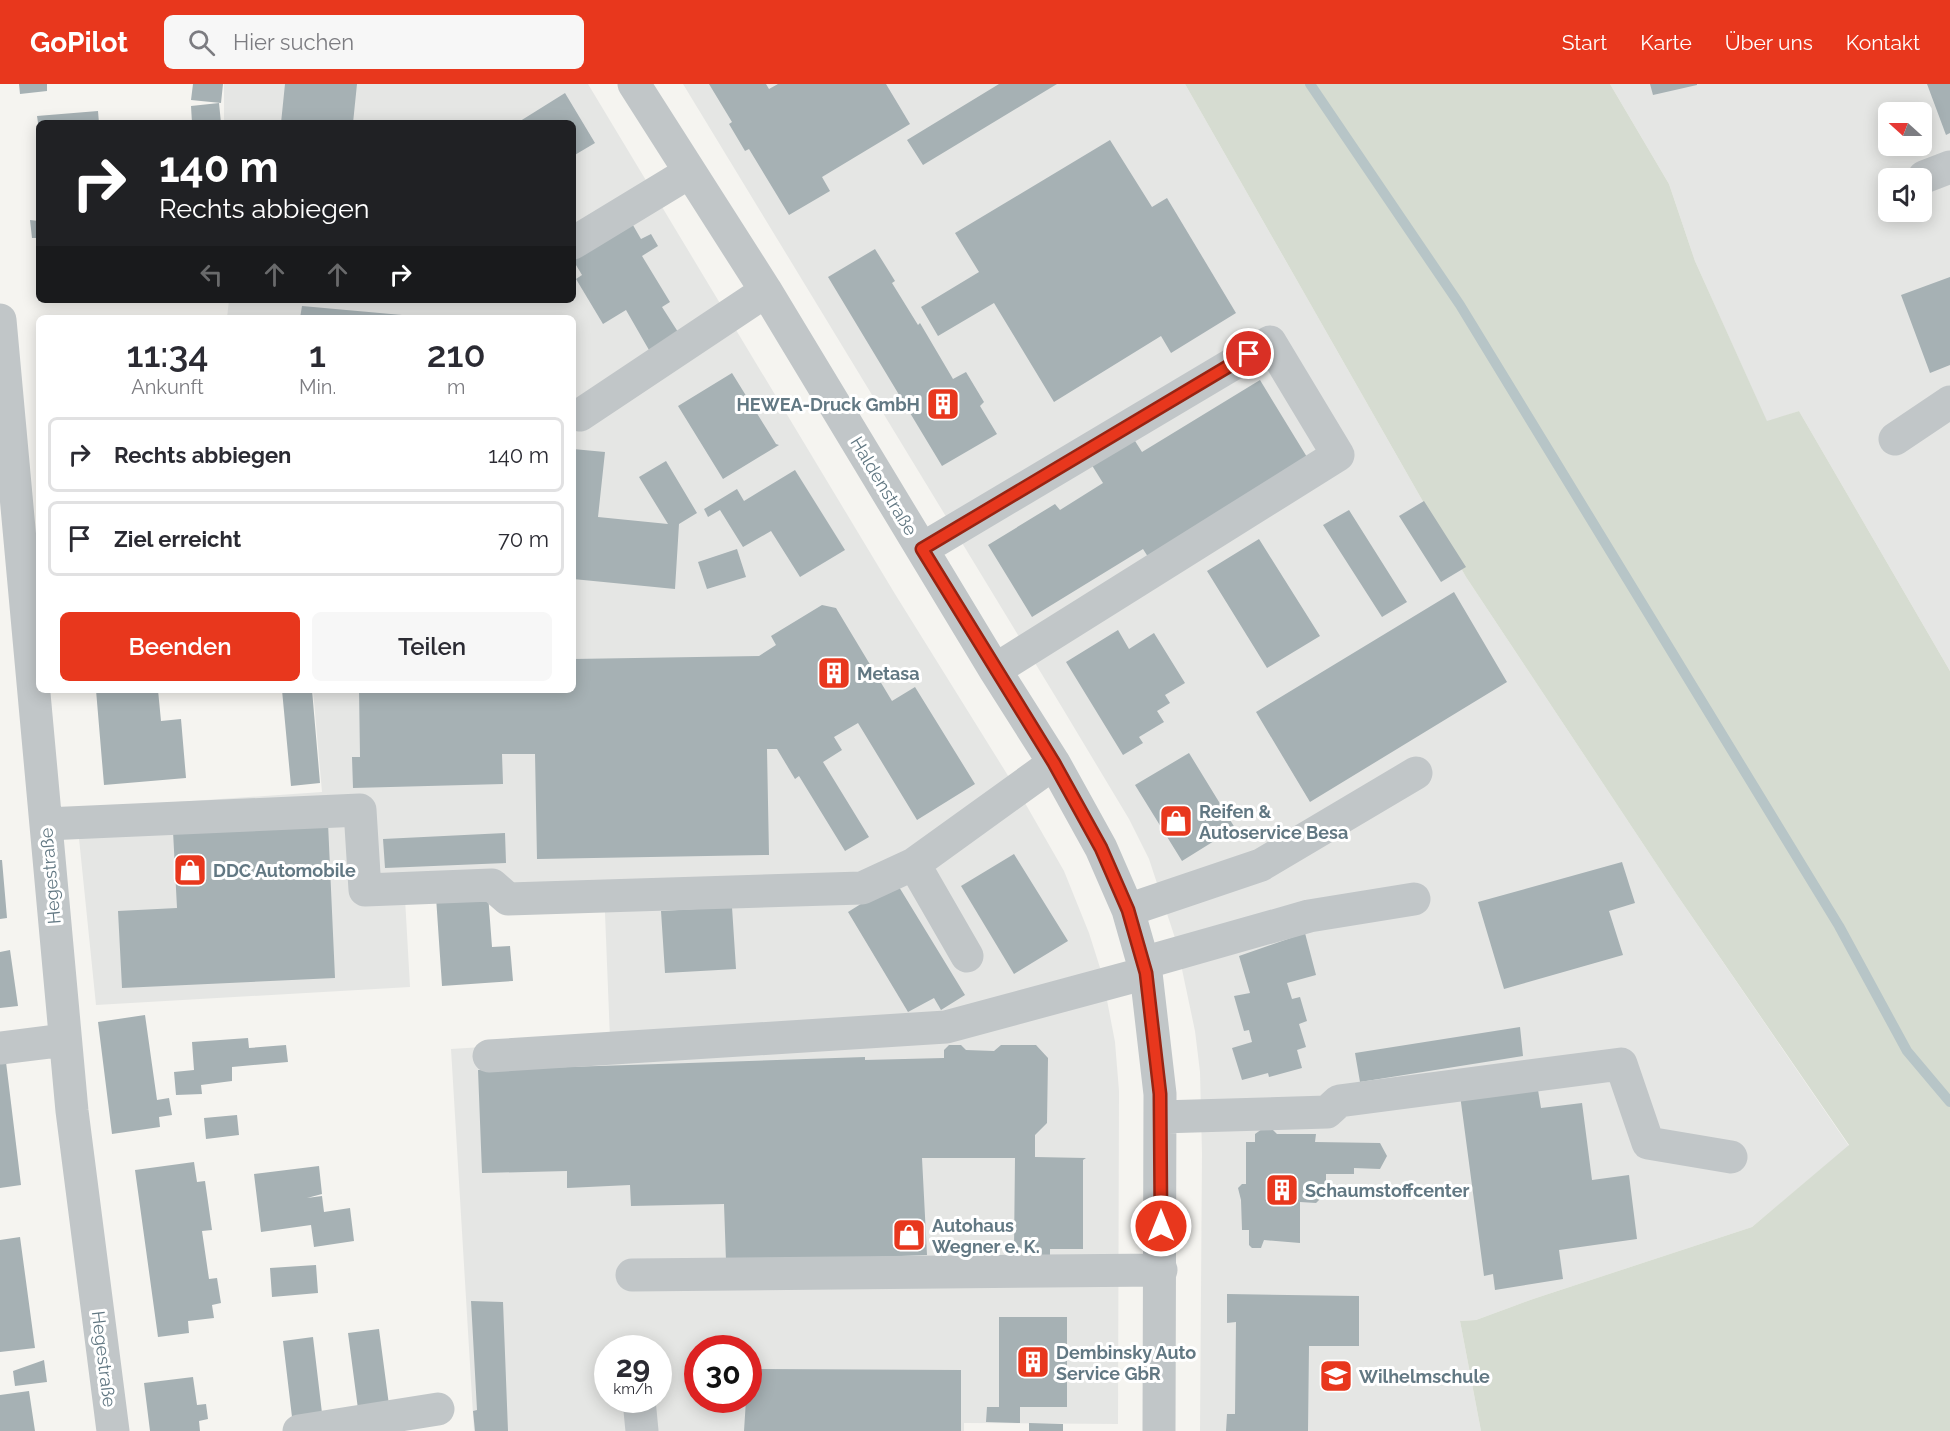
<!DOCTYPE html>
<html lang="de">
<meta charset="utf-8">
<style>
body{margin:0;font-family:Raleway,sans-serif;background:#f7f7f7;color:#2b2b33;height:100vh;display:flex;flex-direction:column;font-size:22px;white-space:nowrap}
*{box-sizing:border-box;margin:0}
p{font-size:20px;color:#7c7c81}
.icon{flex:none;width:33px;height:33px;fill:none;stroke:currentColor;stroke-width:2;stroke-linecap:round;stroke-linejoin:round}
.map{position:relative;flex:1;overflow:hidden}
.sheet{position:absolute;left:36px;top:231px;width:540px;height:378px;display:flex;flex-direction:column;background:#fff;border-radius:9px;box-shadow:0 3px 15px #0003}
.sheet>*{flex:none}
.top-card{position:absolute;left:36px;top:36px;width:540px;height:183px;border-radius:9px;box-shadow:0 3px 15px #0003;background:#202124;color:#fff;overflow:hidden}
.needle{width:39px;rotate:291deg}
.buttons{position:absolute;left:1878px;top:18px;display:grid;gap:12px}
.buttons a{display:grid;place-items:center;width:54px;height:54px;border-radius:9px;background:#fff;box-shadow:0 3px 15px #0003;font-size:30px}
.speed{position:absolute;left:594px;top:1251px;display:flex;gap:12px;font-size:30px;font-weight:700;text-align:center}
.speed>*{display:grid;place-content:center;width:78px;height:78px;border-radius:50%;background:#fff;box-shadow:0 3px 15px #0003;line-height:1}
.speed small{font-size:15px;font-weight:400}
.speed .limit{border:9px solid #d22;background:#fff;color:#111}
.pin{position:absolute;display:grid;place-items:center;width:51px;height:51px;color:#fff;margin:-26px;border:3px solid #fff;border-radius:50%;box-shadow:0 2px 6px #0007}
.me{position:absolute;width:66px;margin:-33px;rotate:0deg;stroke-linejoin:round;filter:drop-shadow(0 0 4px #0008)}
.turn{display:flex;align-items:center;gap:21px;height:126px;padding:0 24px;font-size:27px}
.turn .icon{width:78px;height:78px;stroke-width:2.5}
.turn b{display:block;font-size:42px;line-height:51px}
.lanes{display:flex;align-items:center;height:57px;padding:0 24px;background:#0003;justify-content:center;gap:30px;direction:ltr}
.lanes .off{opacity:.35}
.eta{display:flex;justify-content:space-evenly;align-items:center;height:102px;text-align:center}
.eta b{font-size:36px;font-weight:600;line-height:42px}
.cta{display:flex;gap:12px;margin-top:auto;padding:12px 24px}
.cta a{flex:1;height:69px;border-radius:9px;background:#e8371d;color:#fff;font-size:24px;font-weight:600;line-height:69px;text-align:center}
.cta a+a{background:#f7f7f7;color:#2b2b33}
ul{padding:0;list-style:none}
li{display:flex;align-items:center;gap:18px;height:75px;margin:0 12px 9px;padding:0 12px;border:3px solid #e1e1e2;border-radius:9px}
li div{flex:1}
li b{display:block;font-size:22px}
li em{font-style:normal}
header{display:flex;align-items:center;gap:36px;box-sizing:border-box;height:84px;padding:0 30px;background:#e8371d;color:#fff}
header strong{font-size:28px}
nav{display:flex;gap:33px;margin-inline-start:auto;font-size:21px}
.search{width:420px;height:54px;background:#f7f7f7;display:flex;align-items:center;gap:15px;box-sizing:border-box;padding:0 21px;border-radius:9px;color:#7c7c81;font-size:22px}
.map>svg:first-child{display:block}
.built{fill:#e5e6e4;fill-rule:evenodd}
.green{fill:#d6dcd1}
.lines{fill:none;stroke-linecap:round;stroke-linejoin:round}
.stream{stroke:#b7c5c7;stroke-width:10}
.building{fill:#a6b1b4}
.minor{stroke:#c1c6c8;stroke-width:33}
.route-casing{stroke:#972413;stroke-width:15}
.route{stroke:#e8371d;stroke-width:10}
.labels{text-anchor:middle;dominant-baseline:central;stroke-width:6;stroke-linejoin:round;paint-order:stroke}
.poi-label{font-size:18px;font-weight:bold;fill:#627883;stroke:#fff;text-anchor:start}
.street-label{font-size:18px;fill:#627883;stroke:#fff}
</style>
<header>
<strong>GoPilot</strong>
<div class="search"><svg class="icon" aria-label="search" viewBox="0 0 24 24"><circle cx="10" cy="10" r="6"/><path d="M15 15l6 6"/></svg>Hier suchen</div>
<nav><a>Start</a><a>Karte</a><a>Über uns</a><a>Kontakt</a></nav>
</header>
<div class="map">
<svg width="1950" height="1347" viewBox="0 0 1950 1347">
<rect width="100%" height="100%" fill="#f5f4f0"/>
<path class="built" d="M224 0H588L895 510 1025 719 1064 787 1089 849 1102 890 1115 958 1119 1007 1118 1340 964 1339V1347H474L451 965 610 955 604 804 405 814 410 903 96 921 76 725 322 708 313 606H573V234H227L229 216H573V39H224ZM608 1264H658V1316H608ZM698 1264H748V1316H698Z
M683 0H1185L1466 493 1677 811 1849 1062 1752 1143 1533 1215 1476 1236 1460 1237 1481 1347H1200L1202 1069 1200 988 1195 947 1176 857 1149 775 1129 735 1063 625Z
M1610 0H1950V587L1799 327 1767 338 1695 177 1669 100ZM1888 28H1922V62H1888ZM1888 94H1922V128H1888Z"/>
<path class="green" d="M1185 0H1610L1669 100 1695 177 1767 337 1799 327 1950 587V1347H1481L1460 1237 1476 1236 1533 1215 1752 1143 1849 1061 1677 811 1466 493Z"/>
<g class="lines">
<path class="stream" d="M1310 0 1460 221 1839 842 1907 967 1950 1018"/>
</g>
<path class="building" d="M19 0H47V7L20 10Z
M193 0H223L221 19 191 16Z
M285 0H357L353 39H281Z
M709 0H766L769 5 778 0H886L910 40 822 93 830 107 789 131 749 65 745 67 729 40 732 38Z
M999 0H1057L923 81 907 56Z
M1650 0H1697V1L1653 11Z
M1927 0H1950V49L1946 51Z
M565 9 595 59 573 72V39H517Z
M219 19 221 39H192L191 22Z
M98 27 99 39H38L37 32Z
M1110 56 1152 123 1167 114 1236 229 1171 269 1161 252 1054 318 994 219 938 252 921 223 979 188 955 149Z
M30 136 39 137V154H32Z
M630 136 641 155 651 150 658 162 642 172 670 218 662 223 678 248 649 266 626 226 603 240 576 195 582 191 573 176V171Z
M875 165 895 197 892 199 918 241 920 239 953 295 966 288 984 318 980 322 997 350 942 382 828 193Z
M1950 193V281L1930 289 1901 211Z
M302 222 413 232V234H300Z
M732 289 776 360 779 361 723 395 678 322Z
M1260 296 1310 378 1150 476 1143 465 1032 533 988 461 1055 420 1060 426 1103 399 1088 375 1130 349 1142 368Z
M573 365 605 368 598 433 668 440 639 393 666 377 697 429 679 440 675 505 573 495Z
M795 386 845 466 800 493 771 447 743 463 720 426 708 433 704 425 737 405 744 417Z
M1424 417 1466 483 1441 498 1399 432Z
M1349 426 1407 518 1382 533 1323 441Z
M1259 455 1320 552 1267 584 1207 487Z
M737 465 746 493 707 505 698 478Z
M1454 508 1507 598 1310 718 1256 628Z
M822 521 836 524 892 617 915 603 975 700 917 736 858 639 834 653 842 666 823 678 869 753 845 767 799 692 795 695 777 665H767L769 771 537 775 535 670H502L503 700 353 704 352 673H360L359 606H573V575L759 572 776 561 771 552Z
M1118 546 1129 565 1154 549 1185 599 1165 611 1170 619 1157 627 1164 638 1139 653 1143 659 1123 671 1066 578Z
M96 606H158L161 637 181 635 186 694 104 701Z
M282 606H312L320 699 291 702Z
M1189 669 1235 744 1182 777 1135 701Z
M328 739 335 894 122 904 118 827 177 824 173 747Z
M505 749 506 779 385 784 383 755Z
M1014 770 1068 857 1014 890 961 802Z
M0 776H2L7 834 0 835Z
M1622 778 1635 819 1609 827 1623 871 1504 905 1478 818Z
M896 798 965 911 941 926 934 914 908 928 848 828Z
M488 810 492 863 510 862 513 897 442 902 436 813Z
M732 823 736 885 665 889 661 827Z
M1305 849 1316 891 1287 899 1292 915 1300 913 1307 937 1299 940 1306 963 1297 966 1302 984 1269 993 1268 989 1242 996 1232 964 1252 958 1249 946 1244 947 1234 912 1250 909 1239 872Z
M10 866 18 922 0 924V868Z
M145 931 157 1016 169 1014 172 1031 159 1033 160 1043 112 1050 98 938Z
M1520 943 1523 972 1360 998 1355 969Z
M248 954 249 964 286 961 288 978 232 983V997L201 1001 202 1010 176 1011 174 988 194 986 192 958Z
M949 961H961L966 966 994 967 1001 961H1036L1048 974 1047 1039 1035 1051V1073L1086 1074 1083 1076V1165H1050V1171H1039V1165H1014L1015 1074H922L927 1171 849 1174 726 1177 724 1120 631 1122 630 1101 567 1104V1087L482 1089 478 986 865 973V976L944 974V966Z
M6 978 21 1101 0 1104V979Z
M1537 1000 1541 1024 1582 1019 1592 1096 1629 1091 1637 1155 1559 1166 1563 1195 1495 1206 1493 1190 1484 1192 1460 1011Z
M237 1031 239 1051 206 1055 204 1034Z
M1271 1044 1277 1050H1316L1315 1058 1380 1059 1387 1072 1380 1085 1354 1084V1090H1326V1109L1316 1119 1300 1118V1159L1264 1156 1261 1164H1252L1249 1161V1146H1242L1241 1116 1238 1104 1242 1100H1246V1058H1255V1050L1262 1045Z
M194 1078 197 1098 205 1097 212 1146 202 1147 209 1195 217 1194 221 1219 212 1221 214 1234 188 1237 189 1249 158 1253 135 1086Z
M319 1082 322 1110 307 1114 322 1112 324 1128 350 1124 354 1157 314 1163 311 1141 261 1148 254 1090Z
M20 1153 35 1264 0 1268V1156Z
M316 1181 318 1209 272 1213 270 1184Z
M1227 1210 1359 1212V1262H1309L1308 1347H1226L1227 1330H1235L1236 1238 1227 1239Z
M471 1217 503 1218 508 1347H475L473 1327 477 1326Z
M999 1233H1067V1323H1020V1339L986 1338 987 1323H999Z
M379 1245 389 1321 358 1325 348 1249Z
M313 1253 322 1329 292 1333 283 1257Z
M44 1276 47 1298 15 1302 13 1287Z
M748 1285 961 1286V1347H744Z
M193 1293 197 1321 206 1320 208 1335 199 1337 200 1347H150L144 1299Z
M29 1307 35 1347H0V1311Z
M1029 1339 1063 1340V1347H1029Z"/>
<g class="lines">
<path class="minor" d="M634 0 766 207 995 586 1054 679 1101 764 1128 826 1146 889 1160 1010 1159 1347
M1924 93 1950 83
M573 159 690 88
M0 236 72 1027 113 1347
M580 331 766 207
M1895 355 1950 318
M922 465 1270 258 1338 371 995 586
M46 740 360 726 365 806 492 801 508 815 862 804 914 780
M1128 826 1261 781 1416 689
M967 872 914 780 1054 679
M1143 879 1309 832 1414 815
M0 964 65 956
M489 972 946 943 1146 889
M1160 1033 1327 1028 1339 1017 1621 980 1648 1059 1731 1073
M632 1191 1161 1186
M639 1316 642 1347
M299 1347 438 1325"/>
</g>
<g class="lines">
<g class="route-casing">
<path id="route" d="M1161 1142 1160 1010 1146 889 1128 826 1101 764 1054 679 922 465 1249 270"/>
</g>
<use href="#route" class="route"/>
</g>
<defs>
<g id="building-square" transform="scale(1.725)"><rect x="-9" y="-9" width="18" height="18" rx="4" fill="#e8371d" stroke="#fff"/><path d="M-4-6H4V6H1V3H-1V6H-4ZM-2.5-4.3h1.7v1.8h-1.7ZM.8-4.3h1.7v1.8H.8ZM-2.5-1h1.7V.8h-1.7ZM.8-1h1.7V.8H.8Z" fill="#fff"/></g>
<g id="shop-square" transform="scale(1.725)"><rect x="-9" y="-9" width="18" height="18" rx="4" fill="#e8371d" stroke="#fff"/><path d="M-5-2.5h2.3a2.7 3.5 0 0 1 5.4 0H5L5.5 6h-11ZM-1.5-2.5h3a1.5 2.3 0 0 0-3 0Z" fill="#fff"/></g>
<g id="school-square" transform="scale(1.725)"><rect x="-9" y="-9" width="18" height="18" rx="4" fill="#e8371d" stroke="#fff"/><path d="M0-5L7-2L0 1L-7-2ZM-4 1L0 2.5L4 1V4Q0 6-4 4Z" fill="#fff"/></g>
</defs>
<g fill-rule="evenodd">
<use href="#building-square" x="943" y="320"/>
<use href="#building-square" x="834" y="589"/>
<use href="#shop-square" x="1176" y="737"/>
<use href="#shop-square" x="190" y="786"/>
<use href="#building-square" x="1282" y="1106"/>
<use href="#shop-square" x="909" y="1151"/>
<use href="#building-square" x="1033" y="1278"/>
<use href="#school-square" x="1336" y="1292"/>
</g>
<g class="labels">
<g class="poi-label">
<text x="920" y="320" text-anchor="end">HEWEA-Druck GmbH</text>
<text x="857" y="589">Metasa</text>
<text x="1199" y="727">Reifen &amp;<tspan x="1199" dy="21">Autoservice Besa</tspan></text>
<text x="213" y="786">DDC Automobile</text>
<text x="1305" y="1106">Schaumstoffcenter</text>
<text x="932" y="1141">Autohaus<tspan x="932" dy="21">Wegner e. K.</tspan></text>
<text x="1056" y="1268">Dembinsky Auto<tspan x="1056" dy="21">Service GbR</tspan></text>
<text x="1359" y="1292">Wilhelmschule</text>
</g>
<g class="street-label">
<text transform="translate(884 402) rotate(59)">Haldenstraße</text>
<text transform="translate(50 792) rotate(-95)">Hegestraße</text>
<text transform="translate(104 1275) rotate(83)">Hegestraße</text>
</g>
</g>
</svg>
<div class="buttons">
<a><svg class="needle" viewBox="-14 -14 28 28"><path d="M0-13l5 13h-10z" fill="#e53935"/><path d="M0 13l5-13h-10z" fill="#7c7c81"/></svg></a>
<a><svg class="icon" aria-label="sound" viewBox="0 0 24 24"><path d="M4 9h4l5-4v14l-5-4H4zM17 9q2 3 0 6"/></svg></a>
</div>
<div class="speed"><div>29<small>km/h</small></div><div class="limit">30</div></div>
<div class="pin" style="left:1249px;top:270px;background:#d93025"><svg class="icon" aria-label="arrive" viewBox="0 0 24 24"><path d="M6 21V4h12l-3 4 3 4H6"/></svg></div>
<svg class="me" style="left:1161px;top:1142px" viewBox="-20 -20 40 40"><circle r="17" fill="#e8371d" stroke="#fff" stroke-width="3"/><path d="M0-11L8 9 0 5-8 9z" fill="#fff"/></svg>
<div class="top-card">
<div class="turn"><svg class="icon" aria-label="right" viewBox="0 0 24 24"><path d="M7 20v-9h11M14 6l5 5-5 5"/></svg><div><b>140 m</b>Rechts abbiegen</div></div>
<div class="lanes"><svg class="icon off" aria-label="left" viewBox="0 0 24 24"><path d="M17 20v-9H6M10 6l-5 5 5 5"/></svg><svg class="icon off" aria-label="ahead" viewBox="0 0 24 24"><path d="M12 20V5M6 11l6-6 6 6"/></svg><svg class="icon off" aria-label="ahead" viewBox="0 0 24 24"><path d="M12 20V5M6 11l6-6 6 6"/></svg><svg class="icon" aria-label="right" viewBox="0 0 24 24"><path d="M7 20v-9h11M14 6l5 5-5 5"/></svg></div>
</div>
<section class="sheet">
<div class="eta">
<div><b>11:34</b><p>Ankunft</p></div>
<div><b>1</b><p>Min.</p></div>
<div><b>210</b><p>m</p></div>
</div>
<ul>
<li><svg class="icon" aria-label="right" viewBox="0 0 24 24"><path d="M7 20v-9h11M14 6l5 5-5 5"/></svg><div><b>Rechts abbiegen</b></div><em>140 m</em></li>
<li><svg class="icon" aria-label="arrive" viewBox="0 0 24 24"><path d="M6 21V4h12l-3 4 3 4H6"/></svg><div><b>Ziel erreicht</b></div><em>70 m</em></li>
</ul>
<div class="cta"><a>Beenden</a><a>Teilen</a></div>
</section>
</div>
